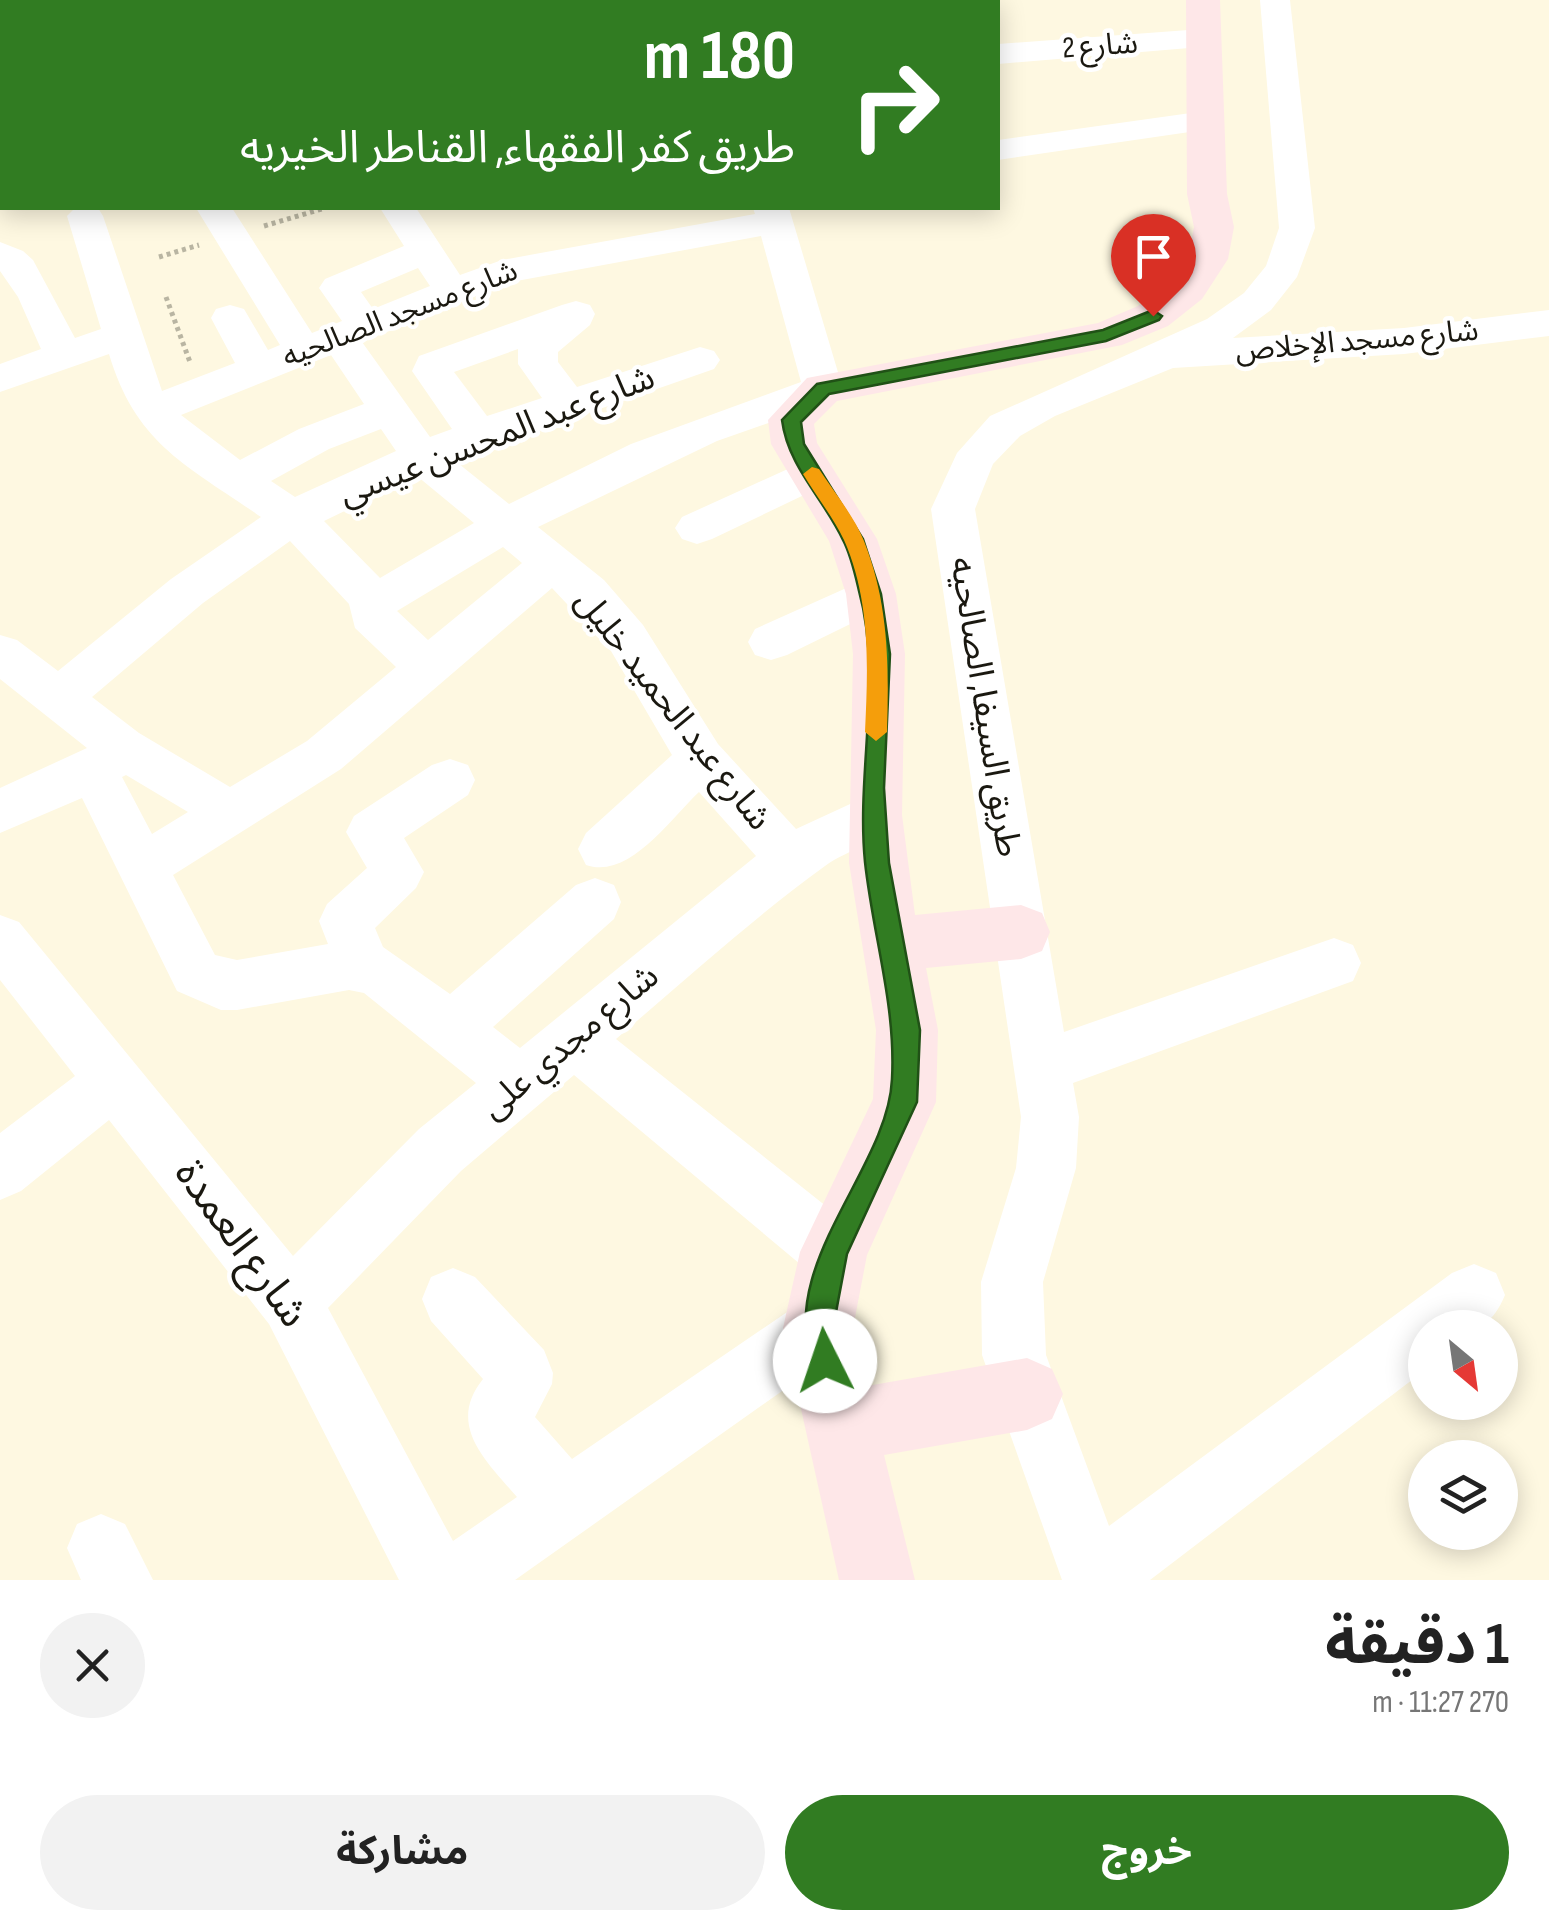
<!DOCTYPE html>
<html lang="ar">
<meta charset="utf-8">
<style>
body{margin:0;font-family:"Sofia Sans Condensed","Noto Sans Arabic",sans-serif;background:#f2f2f2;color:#222;direction:rtl;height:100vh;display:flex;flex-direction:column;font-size:38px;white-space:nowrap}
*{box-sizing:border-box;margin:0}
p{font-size:32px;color:#767676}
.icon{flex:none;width:55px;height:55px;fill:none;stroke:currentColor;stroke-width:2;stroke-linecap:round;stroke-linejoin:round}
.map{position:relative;height:1580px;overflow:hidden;direction:ltr}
.side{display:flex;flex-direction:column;background:#fff;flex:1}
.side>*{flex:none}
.hud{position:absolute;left:0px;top:0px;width:1000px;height:210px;box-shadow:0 5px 25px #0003;direction:rtl;background:#317c22;color:#fff;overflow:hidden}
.needle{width:65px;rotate:151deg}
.buttons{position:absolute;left:1408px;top:1310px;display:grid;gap:20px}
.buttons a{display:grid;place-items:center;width:110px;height:110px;border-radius:50%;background:#fff;box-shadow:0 5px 25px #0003;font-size:50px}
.pin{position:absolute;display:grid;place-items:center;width:85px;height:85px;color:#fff;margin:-102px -42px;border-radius:50% 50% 50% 0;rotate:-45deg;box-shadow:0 0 10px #0007}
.pin .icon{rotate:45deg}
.me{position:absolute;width:110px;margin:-55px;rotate:356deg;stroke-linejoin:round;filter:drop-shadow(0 0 8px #0008)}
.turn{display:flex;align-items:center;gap:35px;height:210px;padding:0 40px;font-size:45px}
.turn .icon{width:130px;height:130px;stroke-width:2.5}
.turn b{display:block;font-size:70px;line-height:85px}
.round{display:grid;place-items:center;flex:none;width:105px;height:105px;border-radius:52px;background:#f2f2f2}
.summary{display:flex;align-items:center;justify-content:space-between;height:170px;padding:0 40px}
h1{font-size:60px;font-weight:700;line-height:75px}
.button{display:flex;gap:20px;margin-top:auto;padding:20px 40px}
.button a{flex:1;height:115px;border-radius:60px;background:#317c22;color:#fff;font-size:40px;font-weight:700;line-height:115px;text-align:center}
.button a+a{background:#f2f2f2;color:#222}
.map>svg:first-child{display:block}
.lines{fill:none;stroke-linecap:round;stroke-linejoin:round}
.path{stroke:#b9b5a2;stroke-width:5;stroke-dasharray:4 4;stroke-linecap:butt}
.street{fill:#fff;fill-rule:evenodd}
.secondary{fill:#fee7e8;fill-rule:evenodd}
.route{fill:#317c22;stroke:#205116;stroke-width:2.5}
.slow{fill:#f59e0b}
.labels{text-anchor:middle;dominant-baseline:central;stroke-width:9;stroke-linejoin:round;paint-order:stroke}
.far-street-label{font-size:30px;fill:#1a1810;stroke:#fff}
.street-label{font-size:35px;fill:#1a1810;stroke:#fff}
.near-street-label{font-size:42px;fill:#1a1810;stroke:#fff}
</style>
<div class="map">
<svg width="1549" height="1580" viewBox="0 0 1549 1580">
<rect width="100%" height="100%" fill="#fef8e1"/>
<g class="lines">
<path class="path" d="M264 226 325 208
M159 257 199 245
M166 297 190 362"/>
<path class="street" d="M46 0H78L79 2H47Z
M243 0H274L275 2H244Z
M392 0H423L424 2H393Z
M532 0H563L564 2H533Z
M1260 0H1290L1315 228 1297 277 1271 310 1233 338 1404 328 1549 310V336L1404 354 1173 368 1055 416 1020 436 993 464 975 509 1064 1032 1334 938 1353 945 1361 963 1353 981 1073 1083 1079 1117 1076 1168 1043 1282 1046 1355 1109 1526 1452 1273 1474 1264 1496 1273 1505 1295C1487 1338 1466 1328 1425 1328V1370L1150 1580H1062L982 1355 981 1282 1016 1168 1021 1117 931 509 957 453 990 416 1207 319 1244 293 1266 266 1279 228Z
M1202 29 1213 32 1218 39 1213 46 998 64V44Z
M0 87 2 88V110L0 109Z
M1205 111 1217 114 1222 121 1217 128 998 160V140Z
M75 208H98L103 216 162 391 235 363 211 318 216 309 230 305 244 309 268 350 280 345 196 208H232L312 333 342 321 319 288 325 279 404 246 380 208H416L460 275 502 260 755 214 753 208H789L843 389 837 399 717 441 538 527 604 580 643 625 718 744 796 829 874 793 892 800 899 815C886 843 849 848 825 866 752 919 685 980 616 1039L856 1230 865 1252 856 1274 834 1283 812 1274 574 1075 461 1171 328 1308 453 1541 517 1497C486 1461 446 1425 483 1379L431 1321 422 1299 431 1277 453 1268 475 1277 544 1350 553 1373 552 1384 535 1417 572 1459 796 1306 818 1296 840 1306 850 1328 840 1350 515 1580H399L269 1324 109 1120 21 1191 0 1200V1133L75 1076 0 980V915L19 922 293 1256 419 1129 476 1083 364 993 349 990 237 1010H221L177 991 82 798 0 833V788L87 748 0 679V635L17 640 58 671 171 579 261 517C188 466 136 445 109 354L0 392V364L41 349 18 297 0 271V242L23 251 33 260 75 338 101 329 67 216ZM761 236 801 382 631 444 509 504 454 460 714 369 720 360 714 351 700 347 577 387 558 362V352L590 325 595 314 590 305 576 301 562 305 419 356 412 371 452 429 430 437 362 342 511 282ZM418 268 430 286 373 309 361 292ZM518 349V364L542 398 487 416 454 372ZM331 355 364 404 299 429 240 460 181 415ZM381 429 396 451 295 497 271 481 329 449ZM417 476 474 523 380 578 324 521ZM290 541 349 604 355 628 396 667 307 741 230 787 139 733 92 697 203 603ZM503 547 522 563 428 640 397 611ZM552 588 611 651 672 755 586 833 578 849 586 865C629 880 670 819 699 792L756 856 520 1048 493 1027 614 919 621 902 614 885 595 878 576 885 450 994 383 947 375 928 416 888 424 872 404 838 468 795 475 780 468 765 450 759 432 765 354 816 346 832 367 868 327 904 319 921 328 944 237 960 215 955 173 875 341 769ZM126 775 188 812 152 834 122 777Z
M812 458 827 462 833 473 827 484 712 539 697 544 682 539 675 528 682 517Z
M871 577 887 582 894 594 887 606 787 655 771 660 755 655 748 642 755 629Z
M101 1514 125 1524 153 1580H81L67 1548 77 1524Z"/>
<path class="secondary" d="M1186 0H1220L1227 194 1234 227 1228 259 1202 299 1168 326 1122 345 837 401 814 424 817 443 877 539 896 594 905 654 902 815 915 915 1021 905 1042 913 1050 932 1042 951 1021 959 926 968 938 1030 936 1102 867 1255 853 1328 867 1386 1027 1358 1052 1369 1063 1394 1052 1419 1027 1430 884 1455 915 1580H839L783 1328 800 1252 873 1099 876 1030 849 863 853 654 846 594 829 541 771 444 768 420 807 378 1098 323 1138 306 1172 281 1188 258 1194 227 1187 194Z"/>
</g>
<path class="route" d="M1153 310 1162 316 1159 320 1106 341 829 394 801 422 804 444 863 539 881 594 890 654 884 788 889 863 920 1030 917 1102 847 1254 833 1328 840 1361 835 1371 825 1375 815 1371C772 1267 888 1171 892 1079 896 1005 873 936 865 862 856 773 883 678 859 591 855 574 851 555 843 540 824 499 788 467 782 420L817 384 1103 330Z"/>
<path class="slow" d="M812 467 819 469C834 492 854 516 864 541 889 604 889 666 887 732L876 741 865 732C868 668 871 601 844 540 833 517 816 496 803 474Z"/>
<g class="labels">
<g class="far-street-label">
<text transform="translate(1100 46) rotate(-4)">شارع 2</text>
<text transform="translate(400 314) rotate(-21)">شارع مسجد الصالحيه</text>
<text transform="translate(1357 341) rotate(-5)">شارع مسجد الإخلاص</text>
</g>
<g class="street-label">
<text transform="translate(497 436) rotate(-21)">شارع عبد المحسن عيسي</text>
<text transform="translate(985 707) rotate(81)">طريق السيفا, الصالحيه</text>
<text transform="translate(673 710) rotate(52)">شارع عبد الحميد خليل</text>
<text transform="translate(570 1042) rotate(-40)">شارع مجدي على</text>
</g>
<g class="near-street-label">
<text transform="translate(241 1244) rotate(54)">شارع العمدة</text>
</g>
</g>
</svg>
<div class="buttons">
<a><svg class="needle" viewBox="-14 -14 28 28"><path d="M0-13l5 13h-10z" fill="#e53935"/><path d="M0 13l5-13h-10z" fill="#767676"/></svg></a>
<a><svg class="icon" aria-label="layers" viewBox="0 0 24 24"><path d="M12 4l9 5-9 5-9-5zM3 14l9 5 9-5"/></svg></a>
</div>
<div class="pin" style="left:1153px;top:316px;background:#d93025"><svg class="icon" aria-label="arrive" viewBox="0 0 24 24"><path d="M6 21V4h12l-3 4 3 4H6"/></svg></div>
<svg class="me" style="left:825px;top:1361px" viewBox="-20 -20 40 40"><circle r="19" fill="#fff"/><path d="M0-13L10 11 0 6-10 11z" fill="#317c22"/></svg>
<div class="hud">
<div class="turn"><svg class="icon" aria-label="right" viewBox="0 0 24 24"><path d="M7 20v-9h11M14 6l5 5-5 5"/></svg><div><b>180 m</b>طريق كفر الفقهاء, القناطر الخيريه</div></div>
</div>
</div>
<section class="side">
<div class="summary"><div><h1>1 دقيقة</h1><p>270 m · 11:27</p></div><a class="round"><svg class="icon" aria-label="close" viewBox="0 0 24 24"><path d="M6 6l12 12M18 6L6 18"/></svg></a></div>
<div class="button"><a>خروج</a><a>مشاركة</a></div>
</section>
